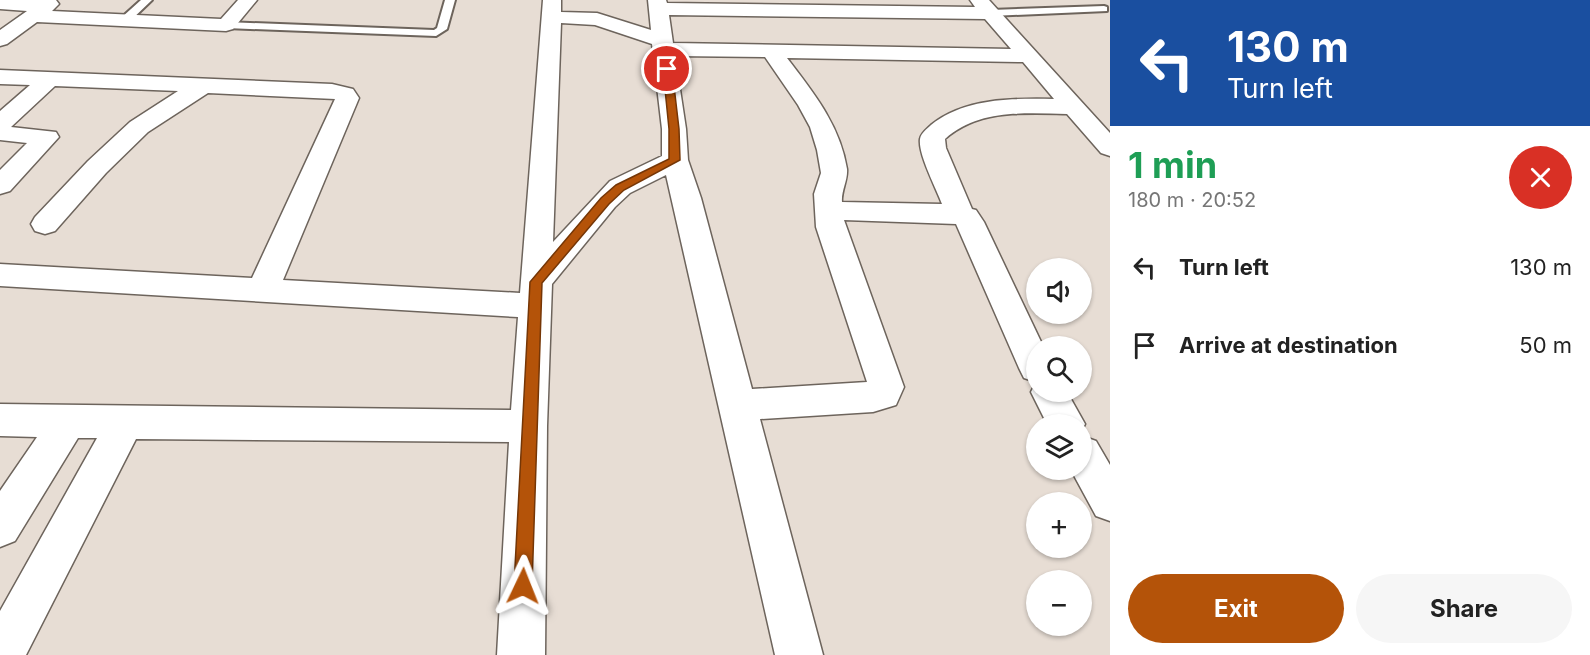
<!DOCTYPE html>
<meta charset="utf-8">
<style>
body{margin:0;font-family:Inter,sans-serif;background:#f6f6f6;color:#222;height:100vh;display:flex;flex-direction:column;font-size:22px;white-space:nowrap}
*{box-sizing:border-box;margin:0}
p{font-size:20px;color:#767676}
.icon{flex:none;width:33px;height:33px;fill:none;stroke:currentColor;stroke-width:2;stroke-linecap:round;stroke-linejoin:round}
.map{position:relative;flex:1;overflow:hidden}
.panel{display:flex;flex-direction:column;background:#fff;width:480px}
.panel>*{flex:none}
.banner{background:#1a4fa0;color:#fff;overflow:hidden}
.fabs{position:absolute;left:1026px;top:258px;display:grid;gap:12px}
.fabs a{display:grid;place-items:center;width:66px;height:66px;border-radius:50%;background:#fff;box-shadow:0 2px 4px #0004;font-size:30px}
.pin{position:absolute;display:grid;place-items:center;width:51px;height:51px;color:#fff;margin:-26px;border:3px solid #fff;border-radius:50%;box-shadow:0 2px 6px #0007}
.me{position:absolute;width:66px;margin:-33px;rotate:2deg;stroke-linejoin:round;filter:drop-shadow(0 0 4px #0008)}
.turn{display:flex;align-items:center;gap:21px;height:126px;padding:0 18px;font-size:27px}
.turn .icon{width:78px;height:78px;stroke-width:2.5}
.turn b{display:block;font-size:42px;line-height:51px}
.round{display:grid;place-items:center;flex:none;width:63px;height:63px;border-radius:32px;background:#f6f6f6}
.head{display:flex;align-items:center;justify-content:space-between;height:102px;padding:0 18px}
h1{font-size:36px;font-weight:700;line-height:45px;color:#1e9e55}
.cta{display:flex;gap:12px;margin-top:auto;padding:12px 18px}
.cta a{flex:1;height:69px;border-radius:36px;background:#b45309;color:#fff;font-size:24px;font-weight:700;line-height:69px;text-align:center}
.cta a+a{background:#f6f6f6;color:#222}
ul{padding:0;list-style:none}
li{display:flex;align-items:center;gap:18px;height:78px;padding:0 18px}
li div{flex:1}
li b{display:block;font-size:22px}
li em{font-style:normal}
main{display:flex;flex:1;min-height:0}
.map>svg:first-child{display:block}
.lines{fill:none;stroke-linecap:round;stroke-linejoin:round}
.lane-casing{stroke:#6d645c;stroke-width:4}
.street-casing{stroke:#6d645c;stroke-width:3}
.lane{fill:#fff;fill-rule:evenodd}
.street{fill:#fff;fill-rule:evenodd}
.route{fill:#b45309;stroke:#753606;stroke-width:1.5}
</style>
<main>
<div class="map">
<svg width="1110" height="655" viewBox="0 0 1110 655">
<rect width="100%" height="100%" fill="#e7ddd4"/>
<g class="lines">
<g class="lane-casing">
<path id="lane" d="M141 0H152L129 22H121V18Z
M445 0H455L447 29 436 36 226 28 221 25 226 22 434 30 437 28Z
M1104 6 1107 7V11L991 16 986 13 991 10Z"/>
</g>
<g class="street-casing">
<path id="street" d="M0 0H56L59 4 52 11 221 19 238 0H257L233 29 226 31 37 22 7 44 0 46V30L27 11 0 9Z
M543 0H561V12L597 13 651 30 648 0H666L667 3 975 7 970 0H989L1110 133V156L1101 153 1067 114C1024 113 979 109 945 139L946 148 972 209 976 210 984 222 1043 346H1036V392H1067L1085 424 1082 430V424H1047L1031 392 1036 382 1024 378 1019 368 956 224 844 220 904 387 896 405 873 412 760 419 823 655H775L666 175 630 193 615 207 552 284 547 426 545 655H497L509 442 136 439 26 655H0V611L97 438H78L15 541 0 547V491L37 437 0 436V404L511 410 518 317 0 286V264L252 278 335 99 208 93 148 132 106 173 55 231 45 234 35 231 31 224 35 217 88 161 130 122 178 91 55 86 11 127 56 132 59 137 10 191 0 194V170L27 143 0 140V111L30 85 0 84V70L332 84 353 89 359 98 283 280 520 293ZM669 15 985 19 1011 49 673 43ZM561 23 595 25 652 44 662 129V156L610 181 553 242ZM675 56 765 57 798 105 810 127 817 150 821 173 814 194 816 227 867 382 752 389 701 198 688 160 686 129ZM787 58 1023 62 1054 99C1014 98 964 98 931 125 927 129 921 133 920 139 918 154 936 188 942 204L842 202C841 191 848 180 847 169 840 125 813 92 787 58Z
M1082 436 1096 441 1110 465V521L1096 516 1071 470H1082Z"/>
</g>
<use href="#lane" class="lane"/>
<use href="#street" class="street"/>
</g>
<path class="route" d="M667 66 672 69 679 129 680 160 624 190 609 204 542 283 532 586 529 593 523 595 517 593 514 586 530 282 601 198 616 185 669 159V129L663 69Z"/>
</svg>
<div class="fabs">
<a><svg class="icon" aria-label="sound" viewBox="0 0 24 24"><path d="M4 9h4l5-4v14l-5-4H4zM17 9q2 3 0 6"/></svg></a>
<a><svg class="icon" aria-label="search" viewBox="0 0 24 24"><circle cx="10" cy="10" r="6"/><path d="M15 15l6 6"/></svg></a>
<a><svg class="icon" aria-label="layers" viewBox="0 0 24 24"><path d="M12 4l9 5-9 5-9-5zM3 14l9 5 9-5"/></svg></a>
<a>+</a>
<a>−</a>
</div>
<div class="pin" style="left:667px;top:69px;background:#d93025"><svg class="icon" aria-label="arrive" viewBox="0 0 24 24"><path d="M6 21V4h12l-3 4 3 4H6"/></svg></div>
<svg class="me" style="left:523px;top:586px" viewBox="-20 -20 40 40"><path d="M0-17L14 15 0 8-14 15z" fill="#b45309" stroke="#fff" stroke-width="4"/></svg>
</div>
<section class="panel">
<div class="banner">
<div class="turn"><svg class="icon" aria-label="left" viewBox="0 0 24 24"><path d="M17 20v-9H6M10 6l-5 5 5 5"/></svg><div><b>130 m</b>Turn left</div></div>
</div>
<div class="head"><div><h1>1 min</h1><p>180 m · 20:52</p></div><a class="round" style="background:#d93025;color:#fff"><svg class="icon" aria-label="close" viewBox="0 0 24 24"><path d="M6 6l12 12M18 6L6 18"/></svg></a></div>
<ul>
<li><svg class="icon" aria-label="left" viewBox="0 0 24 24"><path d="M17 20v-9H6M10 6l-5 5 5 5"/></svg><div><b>Turn left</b></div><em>130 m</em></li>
<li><svg class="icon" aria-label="arrive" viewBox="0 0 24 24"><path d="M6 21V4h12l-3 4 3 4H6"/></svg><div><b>Arrive at destination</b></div><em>50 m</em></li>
</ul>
<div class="cta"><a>Exit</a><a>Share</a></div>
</section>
</main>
